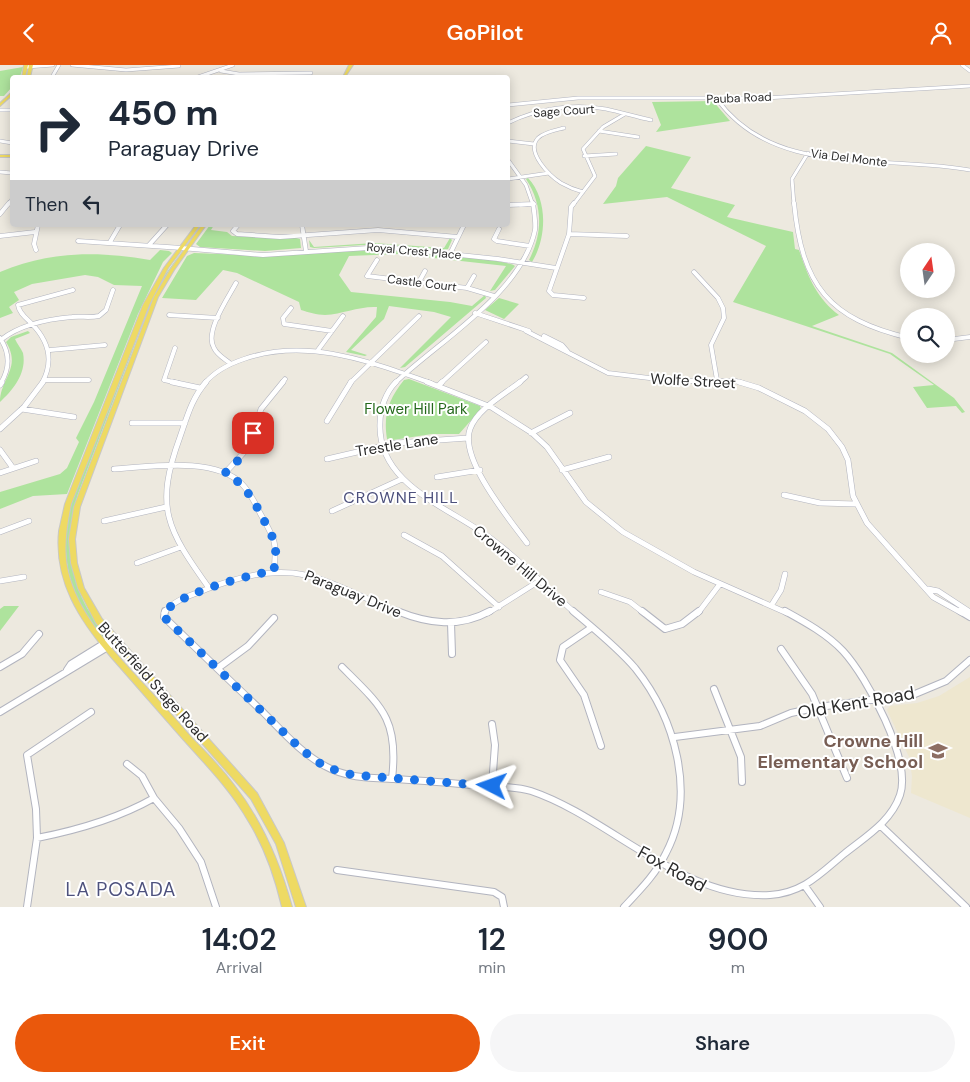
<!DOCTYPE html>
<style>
body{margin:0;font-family:"DM Sans",sans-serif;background:#f6f6f7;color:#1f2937;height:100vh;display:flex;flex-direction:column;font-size:19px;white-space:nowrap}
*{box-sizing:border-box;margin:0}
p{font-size:16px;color:#747a83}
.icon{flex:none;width:28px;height:28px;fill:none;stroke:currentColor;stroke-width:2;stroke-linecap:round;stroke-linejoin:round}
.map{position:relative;height:842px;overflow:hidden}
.sheet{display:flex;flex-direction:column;background:#fff;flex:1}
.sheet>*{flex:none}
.guide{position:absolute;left:10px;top:10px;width:500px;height:152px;border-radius:5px;box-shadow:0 2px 12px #0003;background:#fff;color:#1f2937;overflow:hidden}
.needle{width:32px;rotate:13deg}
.fabs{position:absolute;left:900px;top:178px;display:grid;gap:10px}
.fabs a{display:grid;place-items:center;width:55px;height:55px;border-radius:50%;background:#fff;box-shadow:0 2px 12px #0003;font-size:25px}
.pin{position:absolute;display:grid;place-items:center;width:42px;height:42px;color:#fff;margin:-21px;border-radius:10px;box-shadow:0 2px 8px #0006}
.me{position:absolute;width:55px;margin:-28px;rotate:274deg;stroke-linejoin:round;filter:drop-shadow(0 0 4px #0008)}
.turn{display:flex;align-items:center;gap:18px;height:105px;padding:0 15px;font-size:22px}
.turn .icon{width:65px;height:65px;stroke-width:2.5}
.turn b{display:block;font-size:35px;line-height:42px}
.then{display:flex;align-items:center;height:48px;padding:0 15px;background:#0003;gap:10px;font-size:19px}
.eta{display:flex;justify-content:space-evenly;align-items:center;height:85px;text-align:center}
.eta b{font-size:30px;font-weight:600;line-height:35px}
.cta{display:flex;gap:10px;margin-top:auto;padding:10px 15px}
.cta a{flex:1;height:58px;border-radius:30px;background:#ea580c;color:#fff;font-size:20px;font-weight:600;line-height:58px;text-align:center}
.cta a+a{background:#f6f6f7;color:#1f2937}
header{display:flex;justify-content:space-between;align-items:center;height:65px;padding:0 15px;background:#ea580c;color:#fff;font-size:22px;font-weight:600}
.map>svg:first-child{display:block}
.education{fill:#eee7cf}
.green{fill:#aee39d}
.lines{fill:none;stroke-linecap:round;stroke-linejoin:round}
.minor-far3-casing{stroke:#b2b4bf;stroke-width:4}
.minor-far2-casing{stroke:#b2b4bf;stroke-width:5}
.minor-far1-casing{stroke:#b2b4bf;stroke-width:6}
.minor-casing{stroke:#b2b4bf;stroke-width:8}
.major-casing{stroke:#c8c8c8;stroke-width:2}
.minor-far3{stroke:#fff;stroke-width:3}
.minor-far2{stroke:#fff;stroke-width:4}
.minor-far1{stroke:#fff;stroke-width:5}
.minor{stroke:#fff;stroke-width:6}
.major{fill:#eeda63;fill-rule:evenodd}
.route{stroke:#1a73e8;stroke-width:9;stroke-dasharray:0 16.2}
.labels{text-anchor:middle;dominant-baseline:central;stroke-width:4;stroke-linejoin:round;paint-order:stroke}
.far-street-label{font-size:12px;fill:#2c2c2c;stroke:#fff}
.street-label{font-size:15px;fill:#2c2c2c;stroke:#fff}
.park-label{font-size:15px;fill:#25691c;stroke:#fff}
.neighbourhood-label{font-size:16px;letter-spacing:1px;fill:#4d517d;stroke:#fff}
.near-street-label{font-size:18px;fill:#2c2c2c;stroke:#fff}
.near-education-label{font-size:18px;font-weight:bold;fill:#785e54;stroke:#fff;text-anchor:end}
.near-neighbourhood-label{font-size:19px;letter-spacing:1px;fill:#4d517d;stroke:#fff}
</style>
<header><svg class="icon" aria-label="back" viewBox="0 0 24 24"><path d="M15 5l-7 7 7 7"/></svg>GoPilot<svg class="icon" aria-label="person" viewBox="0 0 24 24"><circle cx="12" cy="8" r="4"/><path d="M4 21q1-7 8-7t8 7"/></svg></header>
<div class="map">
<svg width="970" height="842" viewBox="0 0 970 842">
<rect width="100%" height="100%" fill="#ede9df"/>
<path class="education" d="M970 612V753L911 728 912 711 909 692 887 645 890 641 917 638 939 631Z"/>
<path class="green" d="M23 2 20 12H12V22L4 31H0V6Z
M713 36 730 56 656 67 661 60 652 37Z
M646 81 691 92 671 123 735 140 727 152 793 167 795 184 799 185C808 211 816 233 839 250L812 261 892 288 954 333 965 347 962 348 956 341 927 343 913 322 934 320 890 289 733 237 766 181 667 132 603 139 616 121 618 113Z
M528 113C548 134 547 173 532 197L529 195C543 168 543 140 526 114Z
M210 160H214L211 165 227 167 232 171 296 173 300 174 301 183 265 186 200 182 196 179Z
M450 173 452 175 448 184 444 185 381 179 314 183 310 182 309 175 314 182 374 178 444 183Z
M366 184C386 184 505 193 515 201L495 225 490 226 506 201 398 189 349 191 339 210 351 227 450 237 472 241 485 230 486 233 405 302 400 303 451 252 434 247 389 241 384 254 351 285 367 290 365 291 346 287 376 252 377 242C359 241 343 249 325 250 317 250 308 247 301 245L299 237 237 208 223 205 196 235 162 233 187 191 194 188 271 191Z
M160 185 169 186 172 188 163 197 138 249 67 429 33 431 0 444V427L60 409 67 403 79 377 76 373 94 337 142 221 114 220 98 212 85 210 32 219 14 227 19 235 9 242 13 248 0 253V207C51 186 97 186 150 195Z
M180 189 158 224 146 250 78 429C66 466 67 503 85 539 90 550 101 560 104 572L102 573C70 529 58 495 71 440L144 250 160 217Z
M499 233 519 239 504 254 485 245Z
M28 266 30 268 15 274C17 279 21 283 23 288 27 308 13 325 0 337 0 314 22 303 6 277L11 272Z
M409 314 480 341 481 344 459 369H432L393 375 387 374C383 349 389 334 404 315Z
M4 541H19L0 566V544Z"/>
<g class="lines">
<g class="minor-far3-casing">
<path id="minor-far3" d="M72 0 126 5 179 1
M962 0 970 6
M27 2 53 0
M221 6 239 9 311 8
M52 12 59 0
M198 12 233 0
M717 34C774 114 887 89 970 105
M508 40 578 33H765L970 21
M0 45H12
M508 58C538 43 573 38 606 44 621 47 636 52 651 55
M564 63C556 65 544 67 538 73 525 87 550 111 561 118 568 122 575 125 583 127
M599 66 638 72
M0 76 12 78
M508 76 534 79
M584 91 616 89
M508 95 526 120 533 140
M0 107 12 108
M508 114 549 108
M8 140 12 134
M520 140 534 139
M573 140 595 111 583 84 603 62 625 49
M794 140 792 114 808 88"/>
</g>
<g class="minor-far2-casing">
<path id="minor-far2" d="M574 138 571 142 569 169 549 226 553 230 584 233
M794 138C802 221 829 254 909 273
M508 140 534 139
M0 149 9 138
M238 160 233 166 237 169 280 172 378 165 458 172
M302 160 306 186
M499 164 494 174 497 176 530 181
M569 169 627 171
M0 171 35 167
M78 176 182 183
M110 177 120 160
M149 180 167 160
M181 183 263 190 383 182 498 194 556 203
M36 185 34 179 38 160
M450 189 464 160
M377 195 367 211 467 223 494 231
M694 207 718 233 723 243 724 253 711 280 717 315
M419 217 425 206
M467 223 474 211
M291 243 283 253 284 259 332 266
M475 248 529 266
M169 250 218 253
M526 266 608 308 674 316H736L743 318
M544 271 562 280 568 287
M0 273C10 288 10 303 1 318
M2 274C20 260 49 254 72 252 81 251 90 253 99 251L106 245 113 225
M946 275 970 272
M175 283 164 315 178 318
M50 285 105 280
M318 285 343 251
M231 299C225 294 217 290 214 283 204 267 228 233 236 218
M45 315H89
M42 318C54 296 49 276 31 258 26 253 19 248 18 240L73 225
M205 318C215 306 229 299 244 294 308 272 370 297 431 318
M282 318 285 314
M350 318 419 251
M395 318C439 276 522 228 535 165 536 157 534 147 533 138
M441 318 486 277
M519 318 526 312"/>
</g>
<g class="minor-far1-casing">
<path id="minor-far1" d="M172 317 200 323
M206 317C192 333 187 352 180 372 154 443 167 464 209 523
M396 317C386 327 380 343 380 358 377 421 452 443 493 475 522 497 547 523 575 548
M427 317 491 342 532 368 547 382 586 437 623 467 694 507 787 548
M520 317C505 329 477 344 470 364 459 394 510 455 527 478
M739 317 759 323 805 346 828 364 842 382 848 395 853 431 867 458 933 532 962 548
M0 320 2 317
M438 321 442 317
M22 344 74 352
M327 356 351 317
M132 358H185
M0 364 24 342 43 317
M531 368 570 348
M0 385 13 403
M327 394 396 378 468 373
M114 404C150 402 214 391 242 419 250 427 255 438 260 448 275 475 277 475 274 506
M562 405 609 392
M0 408 36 396
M225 408 247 384 261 344 283 317
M437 412 480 405
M784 430 820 438 856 439
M332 446 402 414
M104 456 166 442
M0 467 29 456
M404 470 442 491 499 542
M137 498 181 482
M0 516 24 512
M928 524 938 526 970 547
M601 527 630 537 644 548
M771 541 781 525 785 509
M164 548C174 534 193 530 207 524 296 489 320 515 400 548
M488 548 539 516
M698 548 720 519"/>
</g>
<g class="minor-casing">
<path id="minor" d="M165 546 164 552C197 584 230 616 263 647 282 666 301 688 325 701 346 713 371 713 394 714 423 716 453 718 482 721 498 722 515 721 531 726 609 752 682 835 770 830 803 828 820 809 844 789 865 772 891 757 900 730 912 695 867 612 843 586 827 569 805 557 785 546
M397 546C429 559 459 563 490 546
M573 546C594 564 617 582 635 603 675 653 697 729 666 788 656 809 640 825 624 842
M642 546 665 564 682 559 699 546
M960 546 970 552
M451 558 452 589
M591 563 563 582 560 595 584 630 601 681
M781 584 812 629 847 713
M0 602 22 589 39 569
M342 602C382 642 399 654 392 714
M218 603 248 581 274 553
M67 605 71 599 113 573
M714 624 741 692 742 717
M0 647 116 577
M492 659 495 680 492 721
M675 672 760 661 791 648 819 642 915 629 946 616 970 595
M127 699 142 711 154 733 179 763 201 797 216 842
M880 760 966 842
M37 773C78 765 117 754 154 733
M337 805 494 827 502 832 504 842
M805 821 820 842
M27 842 37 773 36 744 27 690 91 647"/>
</g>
<g class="major-casing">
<path id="major" d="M24 0H28L25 12H22Z
M29 0H33L30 12H27Z
M349 0H353L345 12H343Z
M11 28H12V30L0 41V38Z
M0 90H12V92H0Z
M196 160H200L168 203 149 240 71 439C66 464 62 489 70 514 82 553 111 583 138 613 156 632 174 652 191 672 206 687 221 703 234 720 262 756 280 798 292 842H282C275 812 265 783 249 757 231 725 206 700 182 673 158 646 135 619 111 592 80 555 54 517 59 466 61 457 63 448 65 439L143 240 164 203Z
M202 160H206L174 205 158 232 80 442 75 474 77 498 84 523 102 554 257 728 284 778 306 842H296L276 779 251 734 96 558 78 523 71 498 69 474 74 442 154 232 170 205Z"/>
</g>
<use href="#minor-far3" class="minor-far3"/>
<use href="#minor-far2" class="minor-far2"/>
<use href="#minor-far1" class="minor-far1"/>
<use href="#minor" class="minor"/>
<use href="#major" class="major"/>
</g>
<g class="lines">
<path class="route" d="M253 368C248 385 239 396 225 408 250 420 261 451 274 475L276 482 274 506C255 508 162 532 164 552L302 685 325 702 353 710 492 721"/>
</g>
<defs>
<g id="school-bare" transform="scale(1.5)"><path d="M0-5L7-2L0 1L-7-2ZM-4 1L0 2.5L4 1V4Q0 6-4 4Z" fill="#8d6e63" stroke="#fff" stroke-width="2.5" paint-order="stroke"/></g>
</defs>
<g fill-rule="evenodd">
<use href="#school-bare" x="938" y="686"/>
</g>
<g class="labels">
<g class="far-street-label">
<text transform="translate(739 33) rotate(-2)">Pauba Road</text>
<text transform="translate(564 46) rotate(-4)">Sage Court</text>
<text transform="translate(849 93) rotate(7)">Via Del Monte</text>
<text transform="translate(414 186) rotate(5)">Royal Crest Place</text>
<text transform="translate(422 218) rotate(7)">Castle Court</text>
</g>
<g class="street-label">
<text transform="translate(693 316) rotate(3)">Wolfe Street</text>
<text transform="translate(397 380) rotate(-9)">Trestle Lane</text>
<text transform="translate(520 501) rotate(40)">Crowne Hill Drive</text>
<text transform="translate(353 529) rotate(22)">Paraguay Drive</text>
<text transform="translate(153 617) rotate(48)">Butterfield Stage Road</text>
</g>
<g class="park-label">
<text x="416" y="344">Flower Hill Park</text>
</g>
<g class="neighbourhood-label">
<text x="401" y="432">CROWNE HILL</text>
</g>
<g class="near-street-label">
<text transform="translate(856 638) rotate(-10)">Old Kent Road</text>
<text transform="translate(672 804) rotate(29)">Fox Road</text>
</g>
<g class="near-education-label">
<text x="923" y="676">Crowne Hill<tspan x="923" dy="21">Elementary School</tspan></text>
</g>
<g class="near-neighbourhood-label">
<text x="121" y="824">LA POSADA</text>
</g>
</g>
</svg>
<div class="fabs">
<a><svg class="needle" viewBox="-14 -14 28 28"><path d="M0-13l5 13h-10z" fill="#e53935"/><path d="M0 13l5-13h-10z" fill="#747a83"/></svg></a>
<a><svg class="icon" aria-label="search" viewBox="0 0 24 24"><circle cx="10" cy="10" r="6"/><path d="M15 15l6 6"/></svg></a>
</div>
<div class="pin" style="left:253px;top:368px;background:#d93025"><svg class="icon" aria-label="arrive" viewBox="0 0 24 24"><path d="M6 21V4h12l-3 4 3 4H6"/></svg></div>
<svg class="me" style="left:492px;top:721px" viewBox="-20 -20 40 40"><path d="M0-17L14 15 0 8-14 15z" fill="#1a73e8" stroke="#fff" stroke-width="4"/></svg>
<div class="guide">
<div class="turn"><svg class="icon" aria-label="right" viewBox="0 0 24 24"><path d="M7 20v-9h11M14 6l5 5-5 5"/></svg><div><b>450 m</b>Paraguay Drive</div></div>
<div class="then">Then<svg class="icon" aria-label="left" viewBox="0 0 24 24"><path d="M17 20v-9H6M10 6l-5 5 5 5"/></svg></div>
</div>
</div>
<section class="sheet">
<div class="eta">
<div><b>14:02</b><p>Arrival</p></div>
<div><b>12</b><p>min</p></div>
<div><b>900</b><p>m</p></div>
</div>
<div class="cta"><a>Exit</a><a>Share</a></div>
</section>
